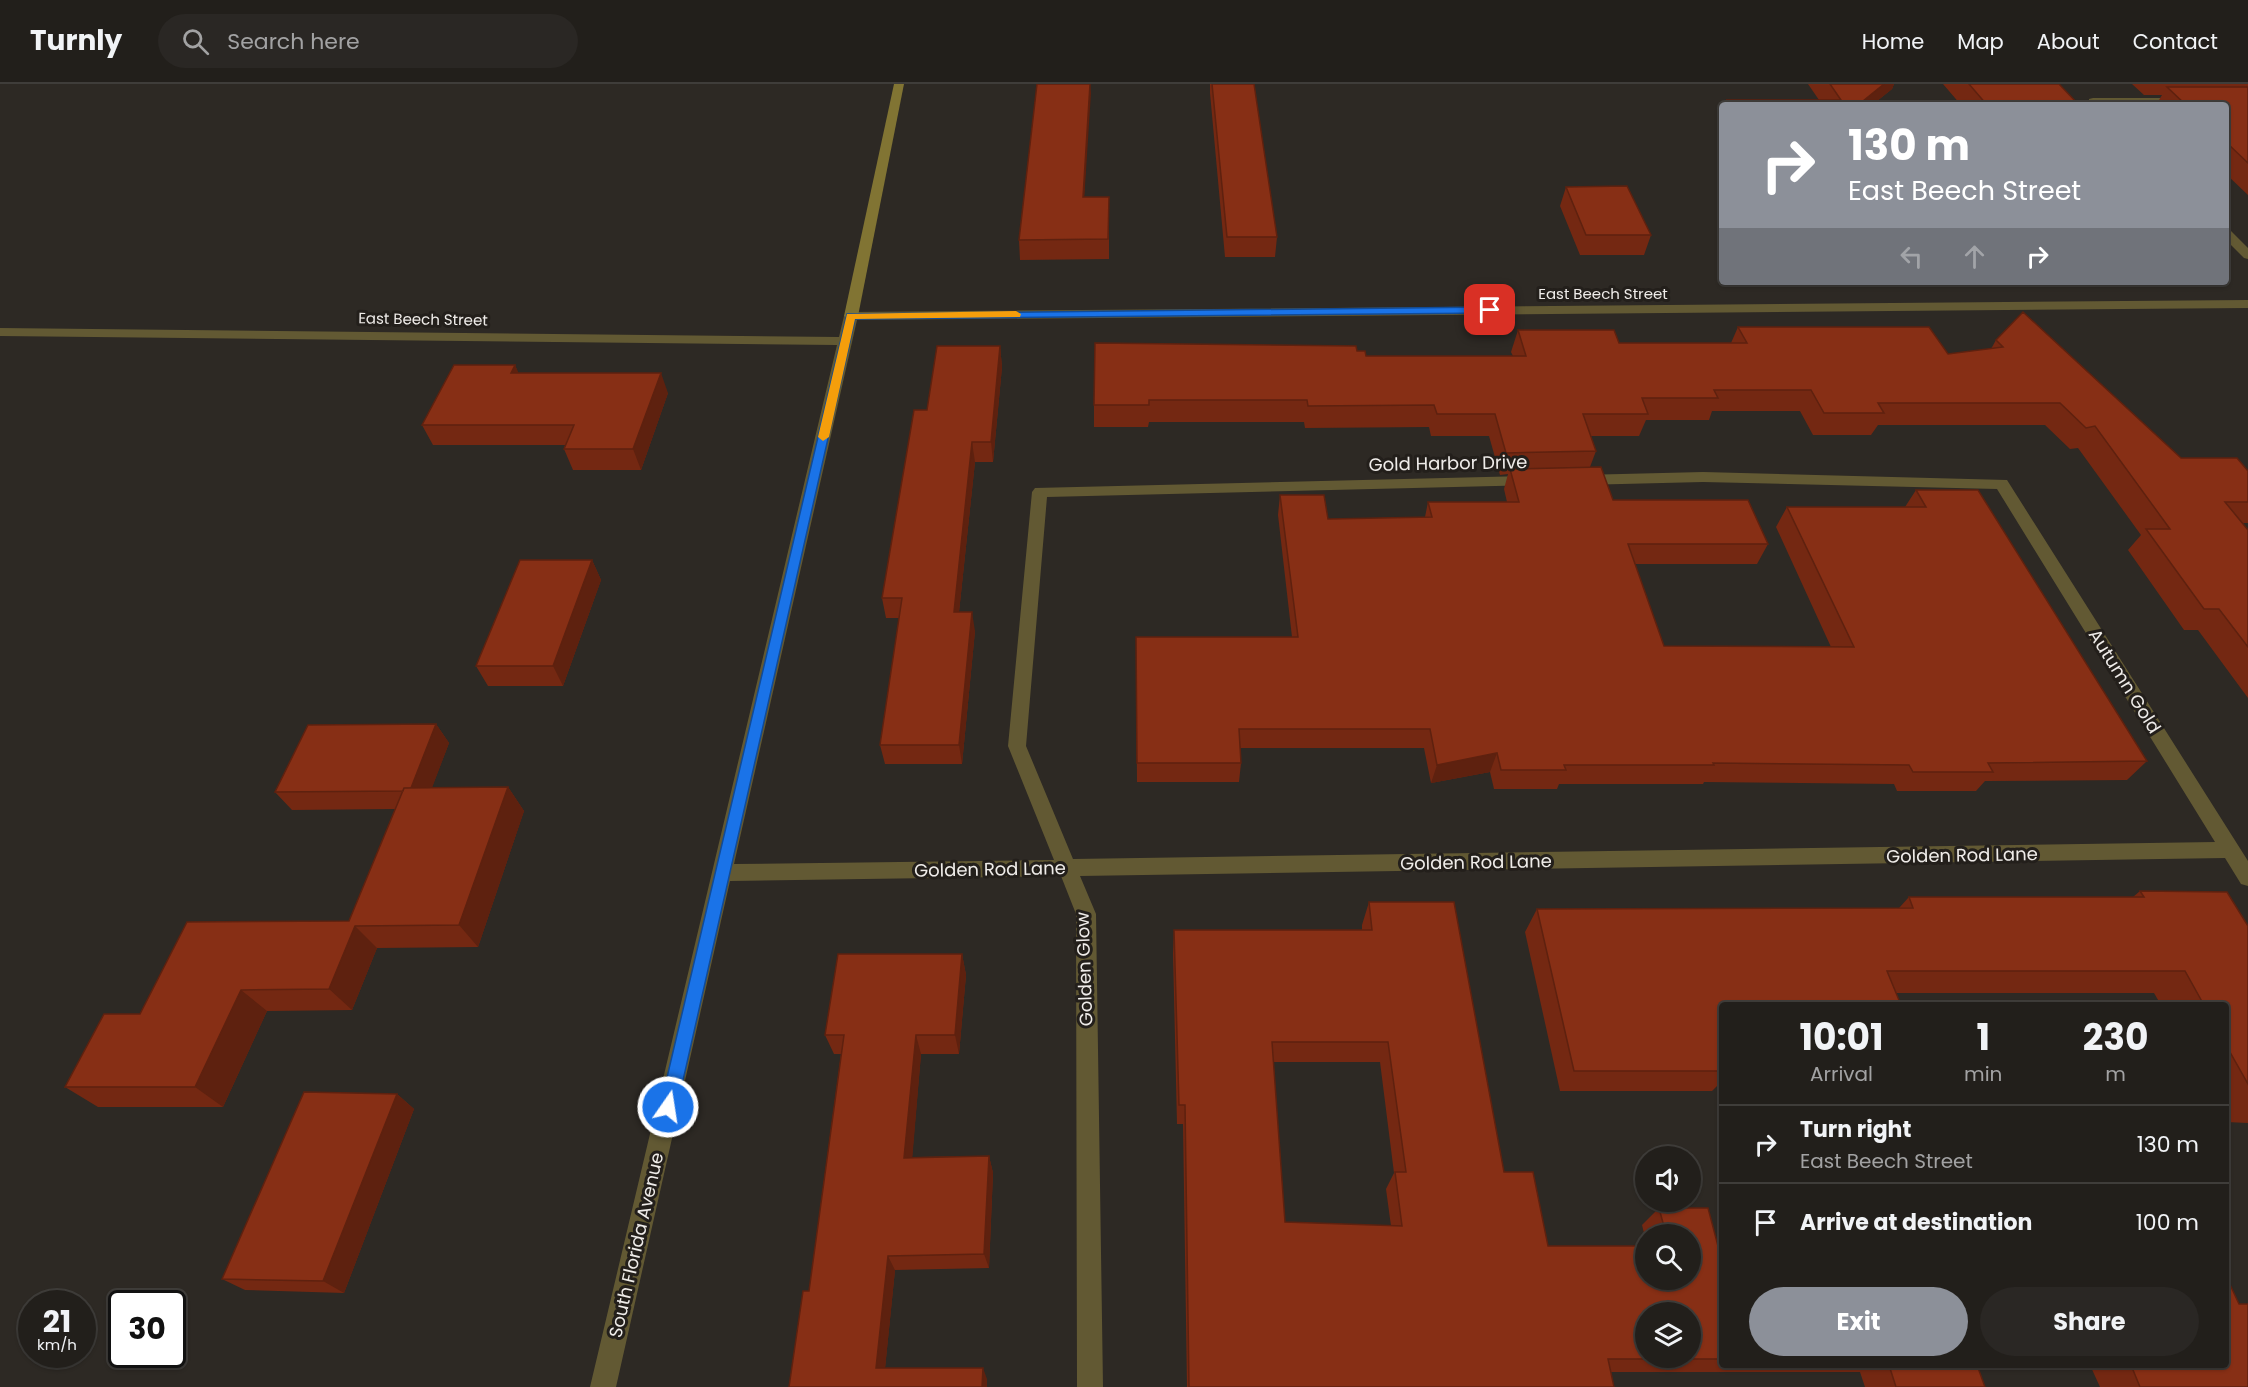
<!DOCTYPE html>
<style>
body{margin:0;font-family:Poppins,sans-serif;background:#2a2724;color:#f1f3f6;height:100vh;display:flex;flex-direction:column;font-size:22px;white-space:nowrap}
*{box-sizing:border-box;margin:0}
p{font-size:20px;color:#a2a2a3}
.icon{flex:none;width:33px;height:33px;fill:none;stroke:currentColor;stroke-width:2;stroke-linecap:round;stroke-linejoin:round}
.map{position:relative;flex:1;overflow:hidden}
.panel{position:absolute;left:1719px;top:918px;width:510px;height:366px;display:flex;flex-direction:column;background:#221f1b;border-radius:6px;box-shadow:0 2px 4px #0004,0 0 0 2px #3f3d3a}
.panel>*{flex:none}
.banner{position:absolute;left:1719px;top:18px;width:510px;height:183px;border-radius:6px;box-shadow:0 2px 4px #0004,0 0 0 2px #3f3d3a;background:#8c9099;color:#fff;overflow:hidden}
.fabs{position:absolute;left:1635px;top:1062px;display:grid;gap:12px}
.fabs a{display:grid;place-items:center;width:66px;height:66px;border-radius:50%;background:#221f1b;box-shadow:0 2px 4px #0004,0 0 0 2px #3f3d3a;font-size:30px}
.speed{position:absolute;left:18px;top:1206px;display:flex;gap:12px;font-size:30px;font-weight:700;text-align:center}
.speed>*{display:grid;place-content:center;width:78px;height:78px;border-radius:50%;background:#221f1b;box-shadow:0 2px 4px #0004,0 0 0 2px #3f3d3a;line-height:1}
.speed small{font-size:15px;font-weight:400}
.speed .limit{border:3px solid #111;border-radius:9px;background:#fff;color:#111}
.pin{position:absolute;display:grid;place-items:center;width:51px;height:51px;color:#fff;margin:-26px;border-radius:12px;box-shadow:0 3px 9px #0006}
.me{position:absolute;width:66px;margin:-33px;rotate:13deg;stroke-linejoin:round;filter:drop-shadow(0 0 4px #0008)}
.turn{display:flex;align-items:center;gap:21px;height:126px;padding:0 30px;font-size:27px}
.turn .icon{width:78px;height:78px;stroke-width:2.5}
.turn b{display:block;font-size:42px;line-height:51px}
.lanes{display:flex;align-items:center;height:57px;padding:0 30px;background:#0003;justify-content:center;gap:30px;direction:ltr}
.lanes .off{opacity:.35}
.eta{display:flex;justify-content:space-evenly;align-items:center;height:102px;text-align:center}
.eta b{font-size:36px;font-weight:700;line-height:42px}
.button{display:flex;gap:12px;margin-top:auto;padding:12px 30px}
.button a{flex:1;height:69px;border-radius:36px;background:#8c9099;color:#fff;font-size:24px;font-weight:700;line-height:69px;text-align:center}
.button a+a{background:#2a2724;color:#f1f3f6}
ul{padding:0;list-style:none}
li{display:flex;align-items:center;gap:18px;height:78px;padding:0 30px;border-top:2px solid #3f3d3a}
li div{flex:1}
li b{display:block;font-size:22px}
li em{font-style:normal}
header{display:flex;align-items:center;gap:36px;box-sizing:border-box;height:84px;padding:0 30px;background:#221f1b;border-bottom:2px solid #3f3d3a}
header strong{font-size:28px}
nav{display:flex;gap:33px;margin-inline-start:auto;font-size:21px}
.search{width:420px;height:54px;background:#2a2724;display:flex;align-items:center;gap:15px;box-sizing:border-box;padding:0 21px;border-radius:33px;color:#a2a2a3;font-size:22px}
.map>svg:first-child{display:block}
.lines{fill:none;stroke-linecap:round;stroke-linejoin:round}
.street{fill:#625933;fill-rule:evenodd}
.secondary{fill:#817433;fill-rule:evenodd}
.wall{fill:#742812;fill-rule:evenodd}
.shaded-wall{fill:#5e210f}
.building{fill:#872f15;stroke:#5e210f;stroke-width:1.5;fill-rule:evenodd}
.route{fill:#1a73e8;stroke:#114b97;stroke-width:1.5}
.slow{fill:#f59e0b}
.labels{text-anchor:middle;dominant-baseline:central;stroke-width:6;stroke-linejoin:round;paint-order:stroke}
.far-street-label{font-size:15px;fill:#efece9;stroke:#231f1b}
.street-label{font-size:18px;fill:#efece9;stroke:#231f1b}
</style>
<header>
<strong>Turnly</strong>
<div class="search"><svg class="icon" aria-label="search" viewBox="0 0 24 24"><circle cx="10" cy="10" r="6"/><path d="M15 15l6 6"/></svg>Search here</div>
<nav><a>Home</a><a>Map</a><a>About</a><a>Contact</a></nav>
</header>
<div class="map">
<svg width="2248" height="1303" viewBox="0 0 2248 1303">
<rect width="100%" height="100%" fill="#2d2924"/>
<g class="lines">
<path class="street" d="M2093 14H2183L2188 17 2183 20 2089 19V15Z
M2226 145 2230 146 2248 164V175L2244 174 2226 156Z
M2248 216V224L857 236 734 780 1054 776 1008 662 1032 408 1035 404 1530 392 1538 397 1535 401 1047 413 1026 662 1073 775 2215 758 1997 405 1703 398 1581 401 1573 396 1581 391 1703 388 2007 396 2248 777V802L2241 800 2225 774 1080 792 1096 830 1103 1303H1077L1076 830 1061 792 730 797 616 1303H590L837 261 0 252V244L839 253 844 232 851 228Z"/>
<path class="secondary" d="M894 0H904L858 232 851 236 844 232Z"/>
</g>
<path class="wall" d="M1037 0H1090L1084 113H1109V175L1020 176 1019 156Z
M1210 0H1254L1277 153 1275 173H1225L1210 9Z
M1808 0H1894L1892 5 1872 21H1725L1727 16H1819Z
M1943 0H2059L2079 21H1961Z
M2132 0H2248V111L2226 90V21H2156L2162 11H2144Z
M1566 103 1651 151 1644 171H1580L1560 122Z
M1738 243 1948 270 1991 265 1996 256 2181 374 2248 387V439H2243L2248 446V614L2198 546H2184L2128 466 2141 451 2078 364 2070 365 2045 341H1878L1871 351H1813L1800 327H1712L1709 336H1646L1639 352H1591L1596 367 1590 383 1613 416 1768 460 1757 480H1635L1664 562 1831 563 1776 443 1787 423H1905L1916 406 2147 677 2127 696 1985 697 1976 707H1897L1894 700 1704 698 1703 700H1559L1557 705H1494L1490 688 1431 699 1424 664H1240L1241 679 1239 698H1137L1136 573 1292 553 1278 431 1280 411 1328 435 1425 433 1428 418H1507L1504 405 1508 390 1500 391 1489 352H1431L1429 343 1305 344 1304 338H1149L1148 343H1094V321L1357 267 1366 272H1513L1511 268 1518 246 1619 259H1731Z
M1000 262 1002 283 993 378H975L959 528 975 547 962 680H885L880 661 899 534H886L882 514Z
M515 281 518 289 668 309 641 386H573L564 365 565 361H433L422 341Z
M592 476 601 496 563 602H488L476 582Z
M436 640 449 659 432 703H508L524 727 478 863 377 864 352 926 267 927 223 1023H98L65 1003 140 930 349 837 395 725 292 726 275 708Z
M2140 807 2248 842V1039L2226 1038V921H2161L2154 909H1896L1722 921V997L1712 1007H1560L1525 848 1537 825 1899 824 1909 813H2133Z
M1369 818 1504 1088 1548 1162 1646 1196 1690 1150H1646V1157L1642 1141 1659 1124 1718 1162H1722V1281H1977L1985 1303H1865L1860 1288H1611L1614 1303H1187L1183 1040H1177L1173 869 1174 846H1362V841ZM1273 978H1380L1394 1089 1386 1105 1391 1142 1285 1138Z
M962 870 966 891 959 970H921L912 1073 989 1072 993 1089 989 1184 895 1186 885 1284 987 1295V1303H789L809 1207 841 970H834L825 951Z
M397 1010 414 1025 344 1209 245 1206 222 1195Z
M2090 1281H2226L2248 1303H2100Z"/>
<path class="shaded-wall" d="M1090 0 1091 9 1083 133V113Z
M1884 0H1894L1892 5 1872 21H1858Z
M1000 262 1002 283 993 378 991 358Z
M515 281 524 301 511 289Z
M661 289 668 309 641 386 633 365Z
M972 358 975 378 957 547 954 528Z
M592 476 601 496 563 602 553 582Z
M972 528 975 547 962 680 959 661Z
M436 640 449 659 424 725 410 707Z
M1497 669 1490 688 1431 699 1437 681Z
M508 703 524 727 478 863 459 841Z
M355 842 377 864 352 926 329 905Z
M962 870 966 891 959 970 955 951Z
M241 906 267 927 223 1023 195 1003Z
M916 951 921 970 911 1090 904 1074Z
M397 1010 414 1025 344 1209 323 1197Z
M989 1072 993 1089 989 1184 984 1170Z
M888 1172 895 1186 884 1295 876 1284Z
M983 1284 987 1295V1303H982Z"/>
<path class="building" d="M1037 0H1090L1083 113H1109L1108 155 1019 156Z
M1212 0H1254L1277 153H1227Z
M1830 0H1884L1858 21H1730L1727 16H1841Z
M1969 0H2059L2079 21H1987Z
M2167 3H2248V79L2226 58V21H2186Z
M1627 102 1651 151H1586L1566 103Z
M2023 228 2181 374H2237L2248 387V418H2225L2248 446V563L2219 525H2204L2146 445H2170L2095 342 2086 344 2060 319H1878L1884 329H1824L1811 306H1714L1718 314H1642L1648 330H1583L1596 367 1506 369 1495 330H1437L1434 321 1308 322 1307 316H1149V321H1094L1095 259 1356 262 1357 267H1365L1366 272H1526L1518 246H1614L1619 259H1747L1738 243H1929L1948 270 2003 263 1996 256Z
M937 262H1000L991 358H972L954 528H972L959 661H880L902 514H882L914 326H927Z
M454 281H515L511 289H661L633 365H564L574 341H422Z
M1601 383 1613 416H1748L1768 460H1628L1664 562 1854 563 1787 423H1926L1916 406H1978L2147 677 1988 679 1993 688H1913L1909 681 1713 679 1714 681H1564L1566 686H1501L1497 669 1437 681 1430 645H1239L1241 679H1137L1136 553H1298L1280 411H1324L1328 435 1432 433 1428 418H1519L1510 385Z
M520 476H592L553 582H476Z
M436 640 411 704H404L403 707 275 708 308 641Z
M508 703 459 841 355 842 329 905 241 906 195 1003H65L104 930H140L187 838 349 837 404 704Z
M2140 807 2227 808 2248 842V1000L2226 961V921H2204L2185 887H1887L1901 921H1722V987H1574L1537 825 1913 824 1909 813H2144Z
M1369 818H1454L1504 1088H1533L1548 1162H1646V1196H1690V1150H1666L1659 1124H1708L1718 1162H1722V1275H1608L1614 1303H1189L1185 1021H1179L1174 846H1372ZM1272 958H1388L1406 1088H1395L1402 1142 1285 1138ZM1646 1228H1690V1274H1646Z
M838 870H962L955 951H916L904 1074 989 1072 984 1170 888 1172 876 1284H983L982 1303H789L803 1207H809L844 951H825Z
M304 1008 397 1010 323 1197 222 1195Z
M2226 1192 2239 1220H2248V1303H2140L2131 1281H2226Z
M1889 1281H1977L1985 1303H1896Z"/>
<path class="route" d="M1490 223 1494 224V229L855 235 677 1023 674 1029 668 1031 662 1029 660 1023 847 230Z"/>
<path class="slow" d="M1016 227 1021 230 1020 233 855 235 829 353 823 357 818 353 847 230Z"/>
<g class="labels">
<g class="far-street-label">
<text x="1603" y="209">East Beech Street</text>
<text transform="translate(423 235) rotate(1)">East Beech Street</text>
</g>
<g class="street-label">
<text transform="translate(1448 379) rotate(-1)">Gold Harbor Drive</text>
<text transform="translate(2125 597) rotate(58)">Autumn Gold</text>
<text transform="translate(1962 771) rotate(-1)">Golden Rod Lane</text>
<text transform="translate(1476 778) rotate(-1)">Golden Rod Lane</text>
<text transform="translate(990 785) rotate(-1)">Golden Rod Lane</text>
<text transform="translate(1084 885) rotate(-92)">Golden Glow</text>
<text transform="translate(636 1161) rotate(-77)">South Florida Avenue</text>
</g>
</g>
</svg>
<div class="fabs">
<a><svg class="icon" aria-label="sound" viewBox="0 0 24 24"><path d="M4 9h4l5-4v14l-5-4H4zM17 9q2 3 0 6"/></svg></a>
<a><svg class="icon" aria-label="search" viewBox="0 0 24 24"><circle cx="10" cy="10" r="6"/><path d="M15 15l6 6"/></svg></a>
<a><svg class="icon" aria-label="layers" viewBox="0 0 24 24"><path d="M12 4l9 5-9 5-9-5zM3 14l9 5 9-5"/></svg></a>
</div>
<div class="speed"><div>21<small>km/h</small></div><div class="limit">30</div></div>
<div class="pin" style="left:1490px;top:226px;background:#d93025"><svg class="icon" aria-label="arrive" viewBox="0 0 24 24"><path d="M6 21V4h12l-3 4 3 4H6"/></svg></div>
<svg class="me" style="left:668px;top:1023px" viewBox="-20 -20 40 40"><circle r="17" fill="#1a73e8" stroke="#fff" stroke-width="3"/><path d="M0-11L8 9 0 5-8 9z" fill="#fff"/></svg>
<div class="banner">
<div class="turn"><svg class="icon" aria-label="right" viewBox="0 0 24 24"><path d="M7 20v-9h11M14 6l5 5-5 5"/></svg><div><b>130 m</b>East Beech Street</div></div>
<div class="lanes"><svg class="icon off" aria-label="left" viewBox="0 0 24 24"><path d="M17 20v-9H6M10 6l-5 5 5 5"/></svg><svg class="icon off" aria-label="ahead" viewBox="0 0 24 24"><path d="M12 20V5M6 11l6-6 6 6"/></svg><svg class="icon" aria-label="right" viewBox="0 0 24 24"><path d="M7 20v-9h11M14 6l5 5-5 5"/></svg></div>
</div>
<section class="panel">
<div class="eta">
<div><b>10:01</b><p>Arrival</p></div>
<div><b>1</b><p>min</p></div>
<div><b>230</b><p>m</p></div>
</div>
<ul>
<li><svg class="icon" aria-label="right" viewBox="0 0 24 24"><path d="M7 20v-9h11M14 6l5 5-5 5"/></svg><div><b>Turn right</b><p>East Beech Street</p></div><em>130 m</em></li>
<li><svg class="icon" aria-label="arrive" viewBox="0 0 24 24"><path d="M6 21V4h12l-3 4 3 4H6"/></svg><div><b>Arrive at destination</b></div><em>100 m</em></li>
</ul>
<div class="button"><a>Exit</a><a>Share</a></div>
</section>
</div>
